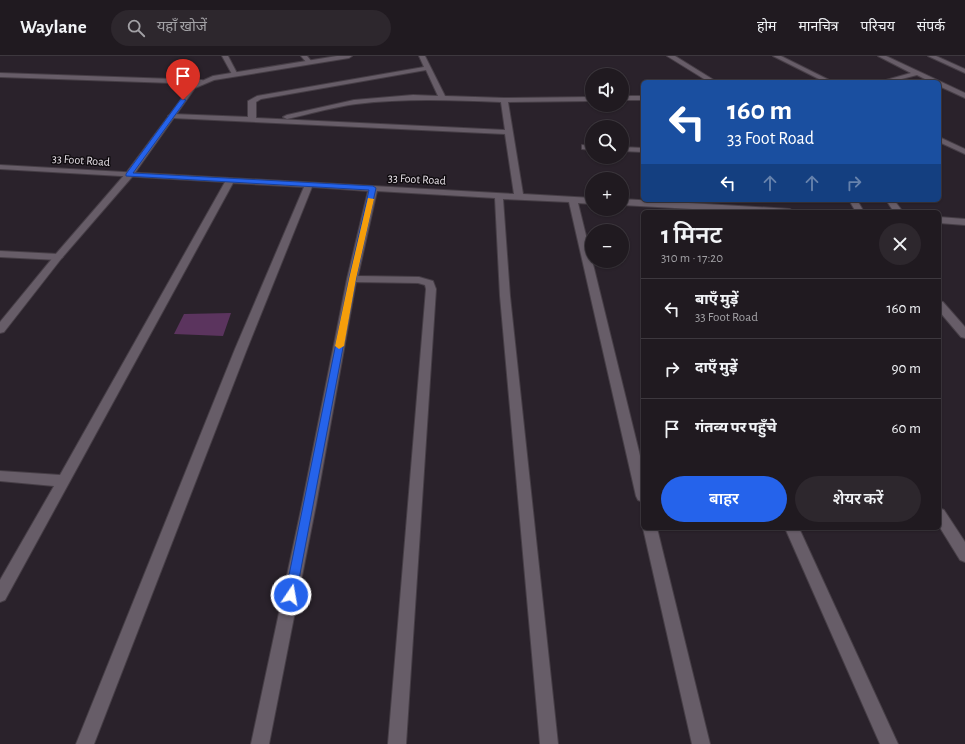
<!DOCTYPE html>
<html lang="hi">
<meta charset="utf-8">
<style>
body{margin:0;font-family:"Alegreya Sans","Noto Sans Devanagari",sans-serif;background:#2d272d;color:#f1f3f6;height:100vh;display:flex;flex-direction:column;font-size:15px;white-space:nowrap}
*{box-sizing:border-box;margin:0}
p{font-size:13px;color:#a2a1a5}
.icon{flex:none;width:22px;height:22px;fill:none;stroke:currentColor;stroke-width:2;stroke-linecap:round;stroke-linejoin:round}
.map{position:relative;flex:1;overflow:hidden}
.details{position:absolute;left:641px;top:154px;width:300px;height:320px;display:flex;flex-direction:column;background:#201a20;border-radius:6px;box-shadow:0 1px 3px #0004,0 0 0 1px #3d383e}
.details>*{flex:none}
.guide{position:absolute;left:641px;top:24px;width:300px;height:122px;border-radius:6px;box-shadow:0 1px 3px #0004,0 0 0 1px #3d383e;background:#1a4fa0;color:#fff;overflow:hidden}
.tools{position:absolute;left:585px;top:12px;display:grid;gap:8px}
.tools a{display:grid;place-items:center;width:44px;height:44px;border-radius:50%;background:#201a20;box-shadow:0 1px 3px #0004,0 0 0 1px #3d383e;font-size:20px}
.pin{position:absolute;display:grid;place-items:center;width:34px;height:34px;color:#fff;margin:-41px -17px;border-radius:50% 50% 50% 0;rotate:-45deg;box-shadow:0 0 4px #0007}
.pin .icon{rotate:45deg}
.me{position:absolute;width:44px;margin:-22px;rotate:12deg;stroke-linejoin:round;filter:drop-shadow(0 0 3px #0008)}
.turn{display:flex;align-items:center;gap:14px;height:84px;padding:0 20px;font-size:18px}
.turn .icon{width:52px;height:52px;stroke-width:2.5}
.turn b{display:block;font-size:28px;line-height:34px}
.lanes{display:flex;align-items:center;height:38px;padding:0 20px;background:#0003;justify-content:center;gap:20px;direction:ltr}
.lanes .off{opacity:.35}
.round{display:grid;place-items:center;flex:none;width:42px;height:42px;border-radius:21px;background:#2d272d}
.overview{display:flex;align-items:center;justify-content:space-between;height:68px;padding:0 20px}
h1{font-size:24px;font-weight:600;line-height:30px}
.action{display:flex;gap:8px;margin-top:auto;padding:8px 20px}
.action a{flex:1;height:46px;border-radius:24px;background:#2563eb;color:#fff;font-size:16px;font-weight:600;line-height:46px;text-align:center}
.action a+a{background:#2d272d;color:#f1f3f6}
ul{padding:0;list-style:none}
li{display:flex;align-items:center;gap:12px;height:60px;padding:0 20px;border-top:1px solid #3d383e}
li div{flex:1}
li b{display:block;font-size:15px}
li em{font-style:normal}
header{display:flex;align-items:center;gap:24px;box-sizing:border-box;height:56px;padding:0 20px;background:#201a20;border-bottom:1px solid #3d383e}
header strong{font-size:19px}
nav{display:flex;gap:22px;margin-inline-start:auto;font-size:14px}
.search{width:280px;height:36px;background:#2d272d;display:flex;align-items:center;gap:10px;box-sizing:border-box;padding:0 14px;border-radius:22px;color:#a2a1a5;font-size:15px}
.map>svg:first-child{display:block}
.building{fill:#5b345e}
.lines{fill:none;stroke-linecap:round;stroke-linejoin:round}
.lane-casing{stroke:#463e46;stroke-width:2}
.street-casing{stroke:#463e46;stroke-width:2}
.secondary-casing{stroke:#463e46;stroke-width:2}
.lane{fill:#675d68;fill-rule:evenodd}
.street{fill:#675d68;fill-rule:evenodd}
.secondary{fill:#675d68;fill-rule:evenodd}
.route{fill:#2563eb;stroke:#184099}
.slow{fill:#f59e0b}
.labels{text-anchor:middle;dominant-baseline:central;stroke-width:3;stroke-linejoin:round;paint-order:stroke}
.far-street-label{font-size:12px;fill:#e6e0e6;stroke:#110d11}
</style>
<header>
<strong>Waylane</strong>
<div class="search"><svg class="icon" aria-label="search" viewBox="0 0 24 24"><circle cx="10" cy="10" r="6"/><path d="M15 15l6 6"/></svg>यहाँ खोजें</div>
<nav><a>होम</a><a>मानचित्र</a><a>परिचय</a><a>संपर्क</a></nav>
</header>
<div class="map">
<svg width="965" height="688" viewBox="0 0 965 688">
<rect width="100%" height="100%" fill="#2a222b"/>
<path class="building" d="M231 257 223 280 174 278 184 258Z"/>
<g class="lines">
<g class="lane-casing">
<path id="lane" d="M0 17 202 24 205 26 202 28 0 21Z"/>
</g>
<g class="street-casing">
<path id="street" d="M222 0H228L238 19 237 20H233Z
M301 0H307L312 6 307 7Z
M419 0H425L445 40 504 42 592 41V45L508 46 523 138 592 142V148L578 147 643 412V446L638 444 636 440 569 146 503 143 510 240 558 688H540L500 240 495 142 377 135 358 220 419 221 433 225 436 233 406 688H388L426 233 425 229 418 227 356 226 316 449 269 688H251L302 449 347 223 368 135 312 131 247 293 94 688H76L235 293 304 131 233 127 5 544 0 546V524L54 430 0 425V415L60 419 225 126 0 113V109L514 138 505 78 172 62 168 60 172 58 248 61V45L257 40 424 11ZM426 14 438 40 413 39 354 44 287 59 283 61 287 63C310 58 333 51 356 48 404 42 452 44 501 46L505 74 256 62V46L261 43Z
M667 0H675L717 26H709Z
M773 0H781L833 26H825Z
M878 0H886L965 37V42L939 30V26H931L917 19 890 26H879L911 17Z
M928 0H936L965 13V17Z
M622 40H643V44H622Z
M939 81 965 93V98L939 86Z
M582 89 592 90V94L582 93Z
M622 91 643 92V96L622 95Z
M622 143 790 153 794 156H745L622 149Z
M849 144H857L864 156H856Z
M886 144H894L903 156H894Z
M939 161 965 163V169L939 167Z
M0 195 58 198 63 201 58 204 0 201Z
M939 245 943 246 965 271V282L961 281 939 255Z
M939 452 944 454 965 486V506L960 504 939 470Z
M643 472H657L710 688H692Z
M785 472H799L898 688H880Z"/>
</g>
<g class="secondary-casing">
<path id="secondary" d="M337 0H352L349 2 214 24 195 32 132 121 61 203 4 276 0 277V266L55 199 126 117 191 30 213 20Z"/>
</g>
<use href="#lane" class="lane"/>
<use href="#street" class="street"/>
<use href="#secondary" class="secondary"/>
</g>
<path class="route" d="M181 43 186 44 133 117 373 130 376 132 356 223 296 539 295 543 291 544 287 543 285 539 349 223 369 134 126 120V118Z"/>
<path class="slow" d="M368 142 374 143 356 223 344 290 339 293 335 290 349 223Z"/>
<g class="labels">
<g class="far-street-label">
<text transform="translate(81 104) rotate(4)">33 Foot Road</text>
<text transform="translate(417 123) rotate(3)">33 Foot Road</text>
</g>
</g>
</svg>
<div class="tools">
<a><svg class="icon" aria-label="sound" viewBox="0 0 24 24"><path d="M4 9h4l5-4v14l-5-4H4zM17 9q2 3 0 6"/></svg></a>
<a><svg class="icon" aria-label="search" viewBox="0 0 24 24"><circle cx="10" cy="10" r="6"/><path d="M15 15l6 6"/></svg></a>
<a>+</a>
<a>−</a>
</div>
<div class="pin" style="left:183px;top:44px;background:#d93025"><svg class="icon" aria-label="arrive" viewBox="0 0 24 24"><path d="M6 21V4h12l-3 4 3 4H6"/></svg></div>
<svg class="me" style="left:291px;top:539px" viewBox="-20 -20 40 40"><circle r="17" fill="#2563eb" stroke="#fff" stroke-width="3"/><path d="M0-11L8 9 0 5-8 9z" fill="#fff"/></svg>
<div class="guide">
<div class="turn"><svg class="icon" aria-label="left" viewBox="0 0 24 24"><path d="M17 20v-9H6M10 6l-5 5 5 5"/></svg><div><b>160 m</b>33 Foot Road</div></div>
<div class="lanes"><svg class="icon" aria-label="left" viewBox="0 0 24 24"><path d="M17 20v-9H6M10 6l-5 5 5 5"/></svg><svg class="icon off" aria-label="ahead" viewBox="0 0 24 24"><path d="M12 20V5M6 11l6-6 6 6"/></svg><svg class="icon off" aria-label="ahead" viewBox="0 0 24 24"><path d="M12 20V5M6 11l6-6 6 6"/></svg><svg class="icon off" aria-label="right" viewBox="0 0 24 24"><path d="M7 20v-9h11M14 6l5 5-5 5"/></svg></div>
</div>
<section class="details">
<div class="overview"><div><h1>1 मिनट</h1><p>310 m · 17:20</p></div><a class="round"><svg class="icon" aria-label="close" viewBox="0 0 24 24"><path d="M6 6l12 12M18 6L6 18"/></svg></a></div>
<ul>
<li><svg class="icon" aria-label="left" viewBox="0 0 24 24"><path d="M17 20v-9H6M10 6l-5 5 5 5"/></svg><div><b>बाएँ मुड़ें</b><p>33 Foot Road</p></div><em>160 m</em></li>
<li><svg class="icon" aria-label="right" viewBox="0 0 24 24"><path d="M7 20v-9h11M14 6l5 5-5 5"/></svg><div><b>दाएँ मुड़ें</b></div><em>90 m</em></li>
<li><svg class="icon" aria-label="arrive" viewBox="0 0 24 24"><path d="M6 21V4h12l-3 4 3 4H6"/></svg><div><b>गंतव्य पर पहुँचे</b></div><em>60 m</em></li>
</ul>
<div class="action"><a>बाहर</a><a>शेयर करें</a></div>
</section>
</div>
